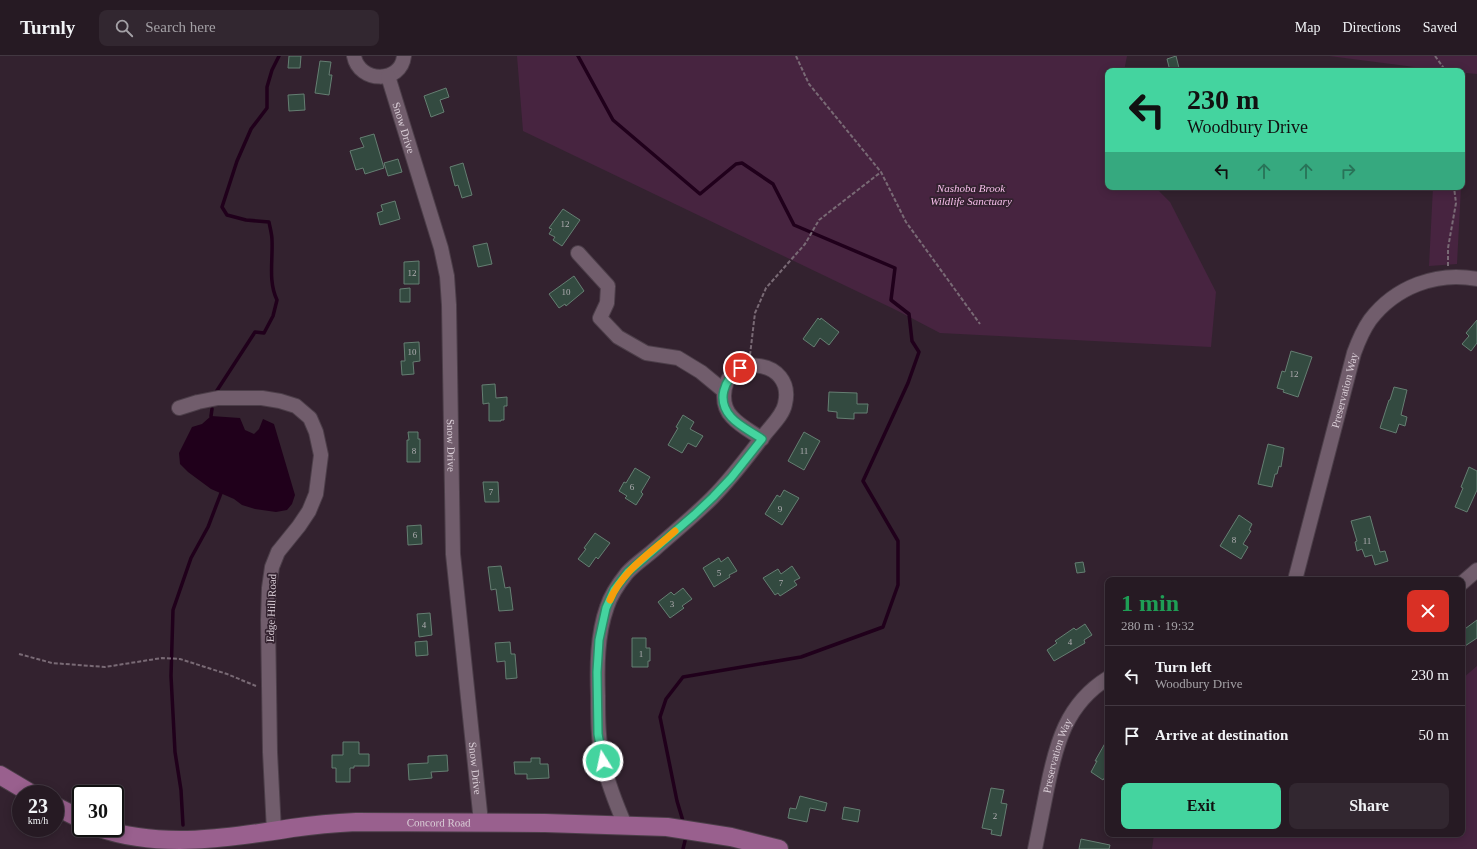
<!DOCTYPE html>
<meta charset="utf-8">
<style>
body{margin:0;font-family:"Times New Roman",serif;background:#322730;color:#f1f3f6;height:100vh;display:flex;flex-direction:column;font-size:15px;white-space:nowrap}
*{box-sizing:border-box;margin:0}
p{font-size:13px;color:#a4a1a6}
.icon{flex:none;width:22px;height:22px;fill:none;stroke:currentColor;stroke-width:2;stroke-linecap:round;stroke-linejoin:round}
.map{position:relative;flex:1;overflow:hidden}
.sheet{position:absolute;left:1105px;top:521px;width:360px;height:260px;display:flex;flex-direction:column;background:#261a23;border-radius:8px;box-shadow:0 2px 10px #0003,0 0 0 1px #423841}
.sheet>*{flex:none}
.top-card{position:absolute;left:1105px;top:12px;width:360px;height:122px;border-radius:8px;box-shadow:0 2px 10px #0003,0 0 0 1px #423841;background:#44d49f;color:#111;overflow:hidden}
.speed{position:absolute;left:12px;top:729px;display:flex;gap:8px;font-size:20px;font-weight:700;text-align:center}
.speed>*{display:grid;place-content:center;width:52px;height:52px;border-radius:50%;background:#261a23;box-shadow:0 2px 10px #0003,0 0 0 1px #423841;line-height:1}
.speed small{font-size:10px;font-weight:400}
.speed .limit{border:2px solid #111;border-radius:6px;background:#fff;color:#111}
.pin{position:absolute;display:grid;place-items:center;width:34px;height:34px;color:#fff;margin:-17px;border:2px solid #fff;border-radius:50%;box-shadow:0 1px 4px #0007}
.me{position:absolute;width:44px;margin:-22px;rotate:350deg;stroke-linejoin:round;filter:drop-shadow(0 0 3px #0008)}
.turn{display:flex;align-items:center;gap:14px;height:84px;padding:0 16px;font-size:18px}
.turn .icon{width:52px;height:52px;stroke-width:2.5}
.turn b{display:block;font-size:28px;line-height:34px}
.lanes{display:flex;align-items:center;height:38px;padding:0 16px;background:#0003;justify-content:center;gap:20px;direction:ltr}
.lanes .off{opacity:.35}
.round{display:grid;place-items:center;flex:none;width:42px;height:42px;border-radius:8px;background:#322730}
.headline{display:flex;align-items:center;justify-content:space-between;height:68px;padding:0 16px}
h1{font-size:24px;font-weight:600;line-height:30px;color:#1e9e55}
.cta{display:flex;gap:8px;margin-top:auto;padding:8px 16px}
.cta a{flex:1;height:46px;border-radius:8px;background:#44d49f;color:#111;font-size:16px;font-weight:600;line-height:46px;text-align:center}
.cta a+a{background:#322730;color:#f1f3f6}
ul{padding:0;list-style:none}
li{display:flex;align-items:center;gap:12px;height:60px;padding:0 16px;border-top:1px solid #423841}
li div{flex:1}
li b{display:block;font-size:15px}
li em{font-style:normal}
header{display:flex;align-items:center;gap:24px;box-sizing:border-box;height:56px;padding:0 20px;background:#261a23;border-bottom:1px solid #423841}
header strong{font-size:19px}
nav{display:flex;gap:22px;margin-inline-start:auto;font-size:14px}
.search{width:280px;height:36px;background:#322730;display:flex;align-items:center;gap:10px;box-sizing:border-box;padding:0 14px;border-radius:8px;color:#a4a1a6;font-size:15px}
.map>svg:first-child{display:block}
.green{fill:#472440}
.water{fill:#20001b}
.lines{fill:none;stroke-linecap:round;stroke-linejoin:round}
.stream{stroke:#20001b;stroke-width:3.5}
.building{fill:#334a40;stroke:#657e72}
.minor-casing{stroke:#4c3e49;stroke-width:16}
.major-casing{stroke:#4c3e49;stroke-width:20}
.path{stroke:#796a75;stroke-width:2;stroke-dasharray:4 2;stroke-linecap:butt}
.minor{stroke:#715d6c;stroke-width:14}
.major{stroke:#99608e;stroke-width:18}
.route-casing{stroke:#2c8a67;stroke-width:10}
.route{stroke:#44d49f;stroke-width:7}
.slow{stroke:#f59e0b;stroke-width:7}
.labels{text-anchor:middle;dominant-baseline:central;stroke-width:3.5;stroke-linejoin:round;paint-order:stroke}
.number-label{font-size:9px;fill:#b0adb1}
.street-label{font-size:11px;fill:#daced7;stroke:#33222f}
.park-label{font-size:11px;font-style:italic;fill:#f7bfeb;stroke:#33222f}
</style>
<header>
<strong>Turnly</strong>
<div class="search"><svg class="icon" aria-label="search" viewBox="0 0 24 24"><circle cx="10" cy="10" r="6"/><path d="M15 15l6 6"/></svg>Search here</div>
<nav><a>Map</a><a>Directions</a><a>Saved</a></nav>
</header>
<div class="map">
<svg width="1477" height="793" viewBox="0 0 1477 793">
<rect width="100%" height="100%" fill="#33222f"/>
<path class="green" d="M517 0H1127L1124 15H1108V131H1158L1159 135 1170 146 1216 236 1211 291 940 277 896 254 523 75Z
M1329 0H1477V18L1466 17 1462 107V15H1431L1430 13Z
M1433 131H1461L1457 208 1429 210Z
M1477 610V793H1152L1154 778H1462V623Z"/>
<path class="water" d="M211 360 240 362 245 374 254 378 259 373 263 363 274 368 295 439 292 448 287 454 276 456 255 453 242 449 234 443 211 433 188 416 180 408 179 397 192 371 202 368Z"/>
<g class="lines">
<path class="stream" d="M578 0 613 64 700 138 736 108 742 107 773 128 794 169 895 212 891 244 909 258 912 285 919 296 908 327 863 425 898 485V529L883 571 801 601 683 621 666 643 660 661 677 745 683 765
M216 336 255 276 264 277 273 260 277 244C268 225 273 205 272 184 272 178 270 172 269 166L246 164 227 159 222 151 237 105 251 73 267 52V31L272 14 279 0
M211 360 212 353
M183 769 181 734 175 696 171 620 173 554 191 502 208 471 221 437
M683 793 686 781"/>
</g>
<path class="building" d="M289 0H301L300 12H288Z
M1176 0 1179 12 1170 15 1167 3Z
M320 5 331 6 329 19H332L329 39 315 37Z
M446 32 449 41 440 44 444 56 431 61 424 40Z
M304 38 305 54 289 55 288 39Z
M374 78 384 112 365 118 363 112 356 114 350 95 364 91 360 82Z
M398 103 402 116 388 120 384 107Z
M463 107 472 139 462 142 458 129 455 130 450 111Z
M395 145 400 163 380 169 377 157 383 155 381 149Z
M563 153 580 164 562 190 553 184 555 181 549 178 552 173 549 172Z
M487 187 492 208 478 211 473 190Z
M419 205V228H404V206Z
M574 220 584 235 566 250 565 248 559 252 549 238Z
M410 232V246H400V233Z
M818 262 820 264 821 262 839 276 829 289 820 282 814 291 803 283Z
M1477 264V287L1471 295 1462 288 1469 280 1466 277Z
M419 286 420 305 413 306 414 318 402 319 401 305H405L404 287Z
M1291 295 1312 301 1298 341 1283 336 1284 334 1277 332 1282 315 1285 316Z
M495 328 496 342 507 341V350H504V364H501V365H489V347L483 348 482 329Z
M1394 331 1407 334 1401 359 1407 361 1405 370 1399 368 1396 377 1380 372 1389 344H1390Z
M829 336 857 337V348H868L867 357H854V363L837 362V356L828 355Z
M683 359 694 366 690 373 703 380 696 391 688 387 682 397 668 389 678 372 676 371Z
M408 376H418V383H420V406H407V384H409Z
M804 376 820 385 804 414 788 405Z
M1268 388 1284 392 1281 411 1279 410 1277 418H1275L1272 431 1258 428Z
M1469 411 1477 415V434L1467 456 1455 451 1463 432 1461 431Z
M635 412 650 421 641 436 643 438 636 449 625 442 627 440 619 435 624 426 626 427Z
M483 426H498L499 446H485Z
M784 434 799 442 782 469 765 458 777 439 780 441Z
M1239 459 1252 468 1249 474 1251 475 1243 488 1248 491 1241 503 1220 490Z
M1370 460 1380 496 1385 495 1388 505 1375 509 1372 499 1365 501 1362 493 1357 495 1355 486 1357 485 1351 465Z
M421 469 422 488 408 489 407 470Z
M595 477 610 487 598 503 596 501 589 511 578 503 586 493 584 492Z
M728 501 737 515 729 519 730 521 714 531 703 512 719 502 721 506Z
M1083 506 1085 516 1077 517 1075 507Z
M501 510 505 532 510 531 513 554 499 555 496 533 491 534 488 511Z
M792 510 800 522 794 525 797 529 780 540 778 537 775 539 763 522 778 513 781 518Z
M683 532 692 543 682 550 684 552 670 562 658 546 671 536 674 539Z
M430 557 432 579 419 581 417 558Z
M1477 564V582L1462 592V575Z
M1085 568 1092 579 1084 584 1085 587 1054 605 1047 594 1057 587 1055 585 1074 572 1076 574Z
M632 582H646V592H650V605H648V611H632Z
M427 585 428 599 416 600 415 586Z
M510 586 511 598H515L517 622 506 623 505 605 497 606 495 587Z
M1108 682V716L1103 724 1091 716 1097 705H1095Z
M343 686H359V698H369V710H354V712H350V726H336V712H332V699H343Z
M447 699 448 715 431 716 432 722 409 724 408 708 428 707V700Z
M531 702H540V708H548L549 722 527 723V718H515L514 706H531Z
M991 732 1004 734 1001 747 1007 748 1001 780 991 778 992 774 982 772Z
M800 740 827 747 825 755 810 752 807 766 788 762 790 752 796 753Z
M844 751 860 754 858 766 842 763Z
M1081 783 1110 789 1109 793H1079Z"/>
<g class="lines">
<g class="minor-casing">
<g id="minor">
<path d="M354 0C359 27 401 28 404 0"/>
<path id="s1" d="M388 20 441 192 447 220 449 249 453 498 481 766"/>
<path d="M578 197 608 230 607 247 600 262 618 281 646 297 678 302 701 316 724 335"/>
<path d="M179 352 198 346 218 342H262L280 345 296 350 310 362 316 376 321 399 316 438 309 455 299 470 278 496 272 511 269 532 268 564 270 696 274 775"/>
<path id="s2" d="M1295 524 1354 297C1358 286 1363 274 1370 264 1395 231 1437 215 1477 223"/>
<path d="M1462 527 1477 514"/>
<path d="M625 769C616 748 608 728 603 706 598 684 598 662 598 640 597 611 597 579 607 551 611 538 619 527 627 517 635 508 646 501 655 493 674 476 694 460 712 442 732 422 748 400 765 378 772 369 783 359 785 348 796 302 724 295 724 340 724 348 727 356 732 361 740 370 752 376 762 383"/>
<path id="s3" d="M1035 793C1039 773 1043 753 1047 733 1056 688 1066 648 1108 622"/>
</g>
</g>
<g class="major-casing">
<g id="major">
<path d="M0 719 32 738"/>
<path d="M55 750 81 763"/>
<path id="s4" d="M100 772C160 793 230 782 292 772 313 769 335 767 356 766L545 767 667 771 731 781 779 793"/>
</g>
</g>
<path class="path" d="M796 0 809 28 881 116 906 166 980 268
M1435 0 1443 11 1444 15
M1448 210V192L1456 147 1454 131
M750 299 755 257 766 232 805 188 819 164 881 116
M19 598 52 607 105 611 162 602 180 603 227 618 256 630"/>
<use href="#minor" class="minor"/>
<use href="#major" class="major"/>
</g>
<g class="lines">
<g class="route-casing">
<path id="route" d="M603 705 598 678 597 616 599 584 606 552 614 534 628 516 694 459 713 441 731 422 762 383C752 376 739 370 731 361 716 344 724 324 740 312"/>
</g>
<use href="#route" class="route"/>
<path class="slow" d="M610 544C623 514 652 496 675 475"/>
</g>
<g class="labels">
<g class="number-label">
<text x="565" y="168">12</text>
<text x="412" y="217">12</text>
<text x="566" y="236">10</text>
<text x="412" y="296">10</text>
<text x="1294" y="318">12</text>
<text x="414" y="395">8</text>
<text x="804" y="395">11</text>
<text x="632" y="431">6</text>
<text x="491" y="436">7</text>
<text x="780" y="453">9</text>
<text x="415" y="479">6</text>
<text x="1234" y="484">8</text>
<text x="1367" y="485">11</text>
<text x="719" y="517">5</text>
<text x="781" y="527">7</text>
<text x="672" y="548">3</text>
<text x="424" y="569">4</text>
<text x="1070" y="586">4</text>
<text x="641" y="598">1</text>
<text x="995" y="760">2</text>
</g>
<g class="street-label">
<text stroke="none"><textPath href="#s1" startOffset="54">Snow Drive</textPath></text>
<text stroke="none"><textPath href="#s2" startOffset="196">Preservation Way</textPath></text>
<text stroke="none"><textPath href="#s1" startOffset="378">Snow Drive</textPath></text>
<text transform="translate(271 552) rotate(-88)">Edge Hill Road</text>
<text stroke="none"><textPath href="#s3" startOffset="96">Preservation Way</textPath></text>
<text stroke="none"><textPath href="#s1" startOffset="702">Snow Drive</textPath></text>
<text stroke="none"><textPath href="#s4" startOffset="341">Concord Road</textPath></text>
</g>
<g class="park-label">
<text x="971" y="132">Nashoba Brook<tspan x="971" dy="13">Wildlife Sanctuary</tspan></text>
</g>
</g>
</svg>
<div class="speed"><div>23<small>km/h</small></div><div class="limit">30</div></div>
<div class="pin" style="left:740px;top:312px;background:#d93025"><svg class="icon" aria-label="arrive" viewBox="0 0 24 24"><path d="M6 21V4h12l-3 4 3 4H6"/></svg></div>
<svg class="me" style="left:603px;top:705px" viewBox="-20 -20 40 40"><circle r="17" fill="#44d49f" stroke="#fff" stroke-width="3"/><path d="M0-11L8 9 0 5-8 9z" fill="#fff"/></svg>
<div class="top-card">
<div class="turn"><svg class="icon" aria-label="left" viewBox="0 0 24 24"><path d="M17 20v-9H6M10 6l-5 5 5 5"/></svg><div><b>230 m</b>Woodbury Drive</div></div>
<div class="lanes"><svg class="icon" aria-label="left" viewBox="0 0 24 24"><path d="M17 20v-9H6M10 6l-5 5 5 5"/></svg><svg class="icon off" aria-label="ahead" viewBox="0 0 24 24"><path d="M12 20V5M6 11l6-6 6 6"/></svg><svg class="icon off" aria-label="ahead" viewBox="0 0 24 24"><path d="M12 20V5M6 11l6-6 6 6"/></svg><svg class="icon off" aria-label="right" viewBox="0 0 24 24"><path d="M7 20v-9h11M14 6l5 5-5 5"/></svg></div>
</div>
<section class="sheet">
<div class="headline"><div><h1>1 min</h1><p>280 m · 19:32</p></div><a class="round" style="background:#d93025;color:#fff"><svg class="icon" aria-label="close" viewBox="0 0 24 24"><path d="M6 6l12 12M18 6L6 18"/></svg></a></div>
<ul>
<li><svg class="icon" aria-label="left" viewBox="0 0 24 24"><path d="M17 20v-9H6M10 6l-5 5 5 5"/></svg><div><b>Turn left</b><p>Woodbury Drive</p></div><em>230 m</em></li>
<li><svg class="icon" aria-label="arrive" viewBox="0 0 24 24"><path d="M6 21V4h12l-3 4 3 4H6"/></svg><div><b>Arrive at destination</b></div><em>50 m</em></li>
</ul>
<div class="cta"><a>Exit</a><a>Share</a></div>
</section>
</div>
